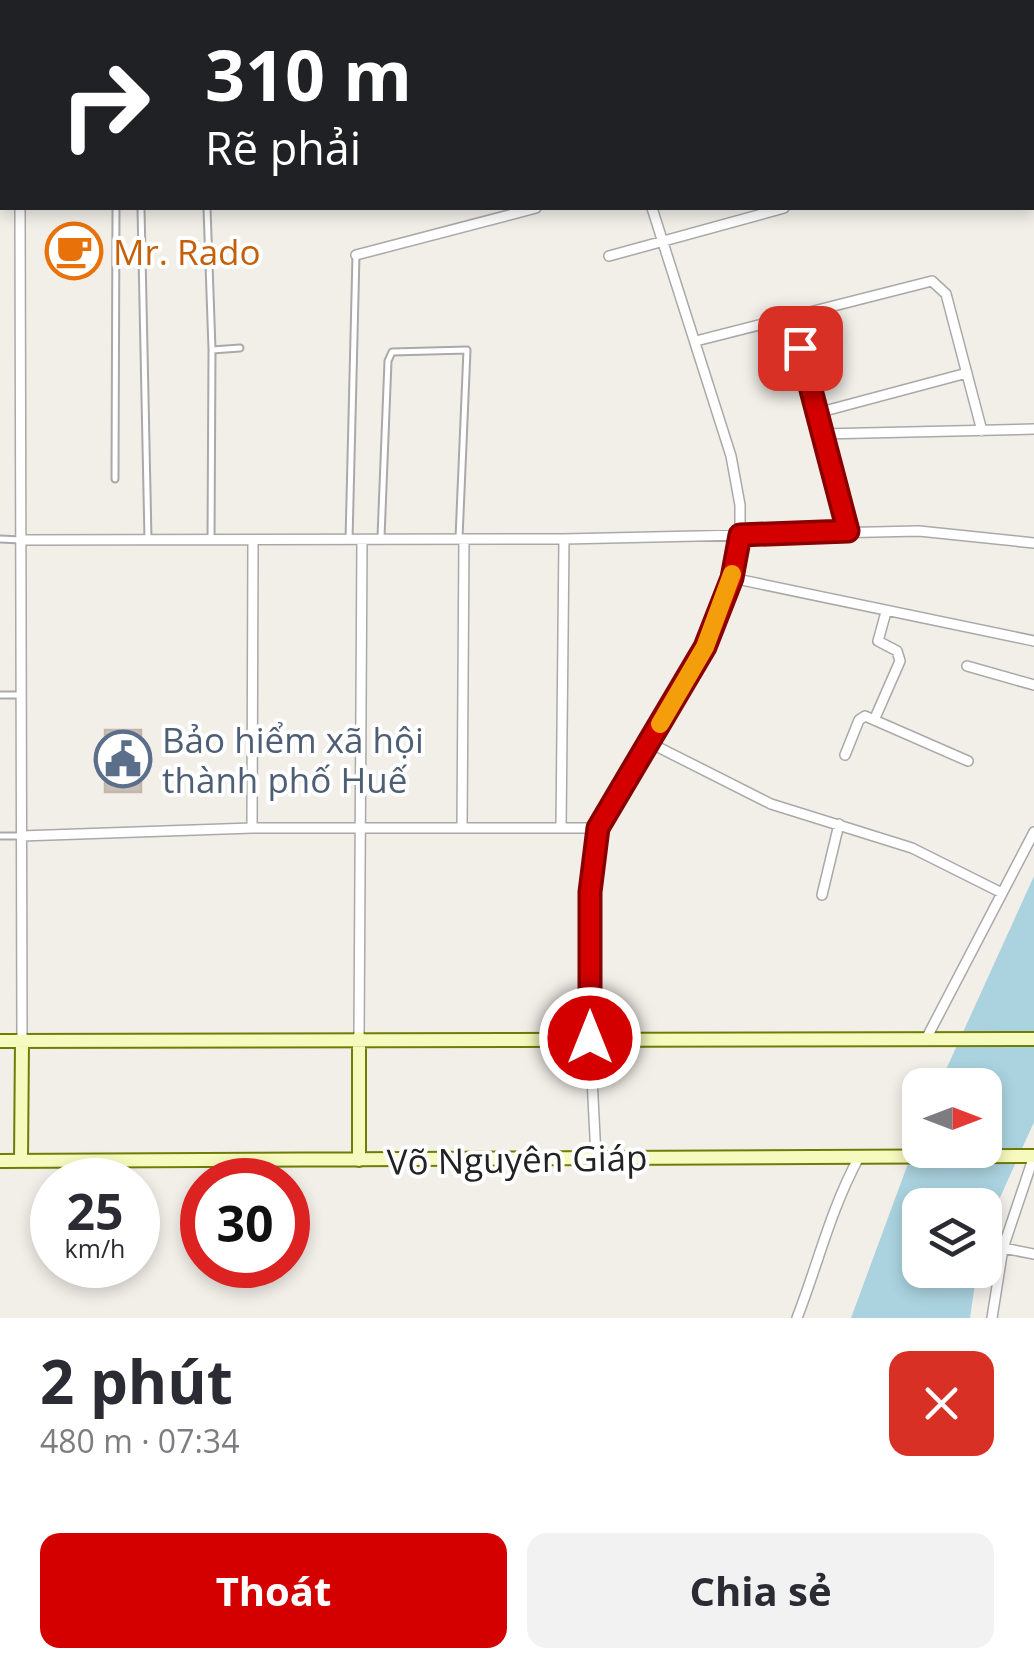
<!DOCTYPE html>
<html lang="vi">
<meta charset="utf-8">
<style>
body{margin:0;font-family:"Open Sans",sans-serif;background:#f2f2f3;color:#2b2b33;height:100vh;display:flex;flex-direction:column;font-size:38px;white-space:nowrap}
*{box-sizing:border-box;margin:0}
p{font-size:32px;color:#7c7c81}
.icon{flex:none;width:55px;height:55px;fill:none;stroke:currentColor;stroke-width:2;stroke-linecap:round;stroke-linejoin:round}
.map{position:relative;height:1318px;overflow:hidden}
.details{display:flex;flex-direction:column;background:#fff;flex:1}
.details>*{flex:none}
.hud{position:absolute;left:0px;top:0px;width:1035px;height:210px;box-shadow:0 5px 15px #0003;background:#202124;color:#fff;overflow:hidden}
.needle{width:65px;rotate:90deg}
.controls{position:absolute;left:902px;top:1068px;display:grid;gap:20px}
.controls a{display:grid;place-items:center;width:100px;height:100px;border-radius:20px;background:#fff;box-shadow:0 5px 15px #0003;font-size:50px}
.speed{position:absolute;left:30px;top:1158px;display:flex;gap:20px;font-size:50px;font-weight:700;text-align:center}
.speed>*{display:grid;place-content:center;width:130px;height:130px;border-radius:50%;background:#fff;box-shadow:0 5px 15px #0003;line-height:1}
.speed small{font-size:25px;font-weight:400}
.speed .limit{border:15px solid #d22;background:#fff;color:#111}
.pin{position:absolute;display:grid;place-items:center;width:85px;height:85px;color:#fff;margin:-42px;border-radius:20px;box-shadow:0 5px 15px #0006}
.me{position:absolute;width:110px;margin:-55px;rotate:0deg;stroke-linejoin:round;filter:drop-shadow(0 0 8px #0008)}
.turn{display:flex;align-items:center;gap:35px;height:210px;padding:0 40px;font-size:45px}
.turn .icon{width:130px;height:130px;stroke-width:2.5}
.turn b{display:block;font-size:70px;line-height:85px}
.round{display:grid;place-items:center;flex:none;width:105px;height:105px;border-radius:20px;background:#f2f2f3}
.head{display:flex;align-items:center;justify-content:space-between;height:170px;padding:0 40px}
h1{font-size:60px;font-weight:700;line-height:75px}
.action{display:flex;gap:20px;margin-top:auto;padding:20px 40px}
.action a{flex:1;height:115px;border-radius:20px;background:#d40000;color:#fff;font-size:40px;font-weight:700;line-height:115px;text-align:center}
.action a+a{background:#f2f2f3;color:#2b2b33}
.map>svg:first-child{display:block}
.water{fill:#aad3df}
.building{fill:#c7bfb8;stroke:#c4b6ab;stroke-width:2.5}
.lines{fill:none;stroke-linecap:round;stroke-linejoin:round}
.lane-casing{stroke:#a9a9a9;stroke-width:9}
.street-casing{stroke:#a9a9a9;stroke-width:12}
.secondary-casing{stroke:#707d05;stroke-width:16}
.lane{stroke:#fff;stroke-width:5}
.street{stroke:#fff;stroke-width:9}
.secondary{stroke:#f7fabf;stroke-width:12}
.route-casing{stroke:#8a0000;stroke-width:25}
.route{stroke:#d40000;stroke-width:18}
.slow{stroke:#f59e0b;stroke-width:18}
.labels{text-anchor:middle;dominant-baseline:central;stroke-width:8;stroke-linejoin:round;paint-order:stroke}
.food-label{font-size:35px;fill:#c56008;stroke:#fff;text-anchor:start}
.service-label{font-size:35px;fill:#4e5e75;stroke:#fff;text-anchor:start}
.street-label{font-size:35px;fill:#222;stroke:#fff}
</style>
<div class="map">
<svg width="1034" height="1318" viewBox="0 0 1034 1318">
<rect width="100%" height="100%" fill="#f2efe9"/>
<path class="water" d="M1034 876V1122L985 1231V1205H920V1270H977L970 1318H851L920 1131V1150H985V1085H939Z"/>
<path class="building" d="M105 730H141V792H105Z"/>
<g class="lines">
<g class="lane-casing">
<path id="lane" d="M319 0H324
M334 0 335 2
M141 208 148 539
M207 208 212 349
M115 479 116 208
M381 537 388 361 392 352 467 350 459 538
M0 539 21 540
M211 540 212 350 240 348
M349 540 356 255
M0 695H21
M0 836H21"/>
</g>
<g class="street-casing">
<path id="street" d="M20 0V2
M130 0V2
M215 0V2
M608 0V2
M298 2V0
M580 2 588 0
M842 2 850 0
M1032 77H1034
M0 148 2 147
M1032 148 1034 147
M0 177 2 176
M20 208 22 1041
M356 255 536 208
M609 256 784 208
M791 316 848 531
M696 341 932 281 946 294 982 431
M817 413 967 373
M822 434 1034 429
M21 540 564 539 919 531 1034 543
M732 578 1034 641
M967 666 1034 685
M875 718 900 661 897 651 878 641 886 612
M650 743 771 804 912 848 1002 893
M845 755 859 720 865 716 968 761
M252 828 253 540
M462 828 464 539
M561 828 564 539
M21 836 252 828H598
M822 895 839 824
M359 1038 362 540
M926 1039 1034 832
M596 1157 590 1038 594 847 598 828 705 647 732 578 740 535V505L731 456 652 208
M1003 1248 1034 1254
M797 1318C819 1261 830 1211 859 1157
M992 1318 1003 1248 1034 1156"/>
</g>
<g class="secondary-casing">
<path id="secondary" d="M359 1038V1160
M0 1041 1034 1039
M0 1161 1034 1156
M21 1161 22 1041"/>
</g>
<use href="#lane" class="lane"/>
<use href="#street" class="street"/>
<use href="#secondary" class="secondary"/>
</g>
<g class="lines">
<g class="route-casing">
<path id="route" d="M590 1038V892L598 828 705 647 732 578 740 535 848 531 800 348"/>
</g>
<use href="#route" class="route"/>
<path class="slow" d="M660 724 705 647 732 574"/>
</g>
<defs>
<g id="cafe-ring" transform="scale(2.875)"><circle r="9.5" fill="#fff" stroke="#e8710a" stroke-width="1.5"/><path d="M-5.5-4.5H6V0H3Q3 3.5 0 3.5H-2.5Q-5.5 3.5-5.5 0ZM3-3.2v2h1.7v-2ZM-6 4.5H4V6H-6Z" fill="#e8710a"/></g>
<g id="civic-ring" transform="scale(2.875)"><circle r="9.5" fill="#fff" stroke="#5c6f8a" stroke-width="1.5"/><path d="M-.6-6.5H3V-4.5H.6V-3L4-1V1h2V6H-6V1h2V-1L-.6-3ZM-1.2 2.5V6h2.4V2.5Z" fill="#5c6f8a"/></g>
</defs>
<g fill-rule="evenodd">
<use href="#cafe-ring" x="74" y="251"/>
<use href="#civic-ring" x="123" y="759"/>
</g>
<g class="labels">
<g class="food-label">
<text x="113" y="251">Mr. Rado</text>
</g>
<g class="service-label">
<text x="162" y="739">Bảo hiểm xã hội<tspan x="162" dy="40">thành phố Huế</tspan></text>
</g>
<g class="street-label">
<text transform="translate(517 1159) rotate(-1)">Võ Nguyên Giáp</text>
</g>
</g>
</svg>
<div class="controls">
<a><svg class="needle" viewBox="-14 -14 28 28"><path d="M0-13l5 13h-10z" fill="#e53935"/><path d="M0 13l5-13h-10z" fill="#7c7c81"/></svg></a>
<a><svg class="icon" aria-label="layers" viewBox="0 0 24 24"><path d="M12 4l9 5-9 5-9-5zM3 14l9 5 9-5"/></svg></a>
</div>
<div class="speed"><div>25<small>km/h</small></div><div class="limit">30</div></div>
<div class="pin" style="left:800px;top:348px;background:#d93025"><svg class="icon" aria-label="arrive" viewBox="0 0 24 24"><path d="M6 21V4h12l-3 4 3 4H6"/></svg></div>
<svg class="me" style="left:590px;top:1038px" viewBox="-20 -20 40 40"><circle r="17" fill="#d40000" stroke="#fff" stroke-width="3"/><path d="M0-11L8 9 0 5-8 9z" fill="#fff"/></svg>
<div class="hud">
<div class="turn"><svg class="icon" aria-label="right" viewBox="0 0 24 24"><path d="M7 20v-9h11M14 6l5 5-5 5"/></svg><div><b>310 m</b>Rẽ phải</div></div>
</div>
</div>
<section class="details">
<div class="head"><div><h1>2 phút</h1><p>480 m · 07:34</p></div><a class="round" style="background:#d93025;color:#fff"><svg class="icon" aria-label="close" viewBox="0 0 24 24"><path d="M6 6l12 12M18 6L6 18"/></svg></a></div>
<div class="action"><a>Thoát</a><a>Chia sẻ</a></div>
</section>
